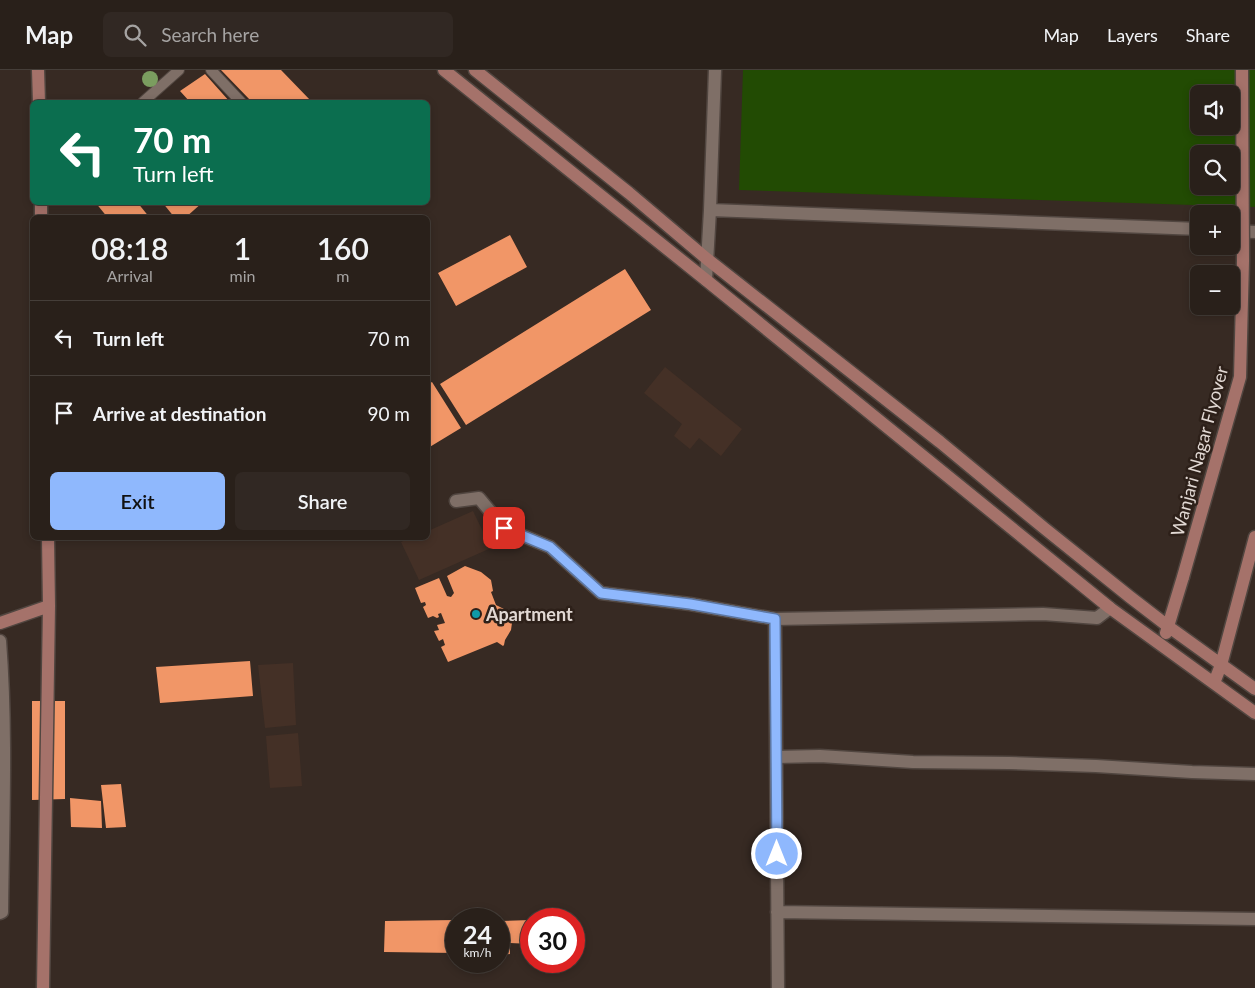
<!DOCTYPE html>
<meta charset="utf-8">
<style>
body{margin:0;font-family:Lato,sans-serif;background:#312823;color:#f1f3f6;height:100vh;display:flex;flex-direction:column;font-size:19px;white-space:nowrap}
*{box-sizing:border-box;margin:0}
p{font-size:16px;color:#a5a3a2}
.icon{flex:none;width:28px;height:28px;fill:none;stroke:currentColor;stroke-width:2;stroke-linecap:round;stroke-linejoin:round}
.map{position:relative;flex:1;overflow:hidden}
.sheet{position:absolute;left:30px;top:145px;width:400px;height:325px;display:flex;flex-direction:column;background:#29201a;border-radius:8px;box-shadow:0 2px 8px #0003,0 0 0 1px #453e39}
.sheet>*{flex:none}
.banner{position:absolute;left:30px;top:30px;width:400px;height:105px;border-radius:8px;box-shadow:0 2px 8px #0003,0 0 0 1px #453e39;background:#0b6e4f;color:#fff;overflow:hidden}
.tools{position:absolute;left:1190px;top:15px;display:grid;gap:10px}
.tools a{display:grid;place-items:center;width:50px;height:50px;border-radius:8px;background:#29201a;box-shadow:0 2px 8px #0003,0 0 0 1px #453e39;font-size:25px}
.speed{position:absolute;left:445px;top:838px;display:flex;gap:10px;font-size:25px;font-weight:700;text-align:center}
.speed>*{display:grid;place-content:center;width:65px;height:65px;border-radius:50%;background:#29201a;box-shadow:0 2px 8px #0003,0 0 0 1px #453e39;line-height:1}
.speed small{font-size:12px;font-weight:400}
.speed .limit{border:8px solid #d22;background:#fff;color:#111}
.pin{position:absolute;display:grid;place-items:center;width:42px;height:42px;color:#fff;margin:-21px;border-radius:10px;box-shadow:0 2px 8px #0006}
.me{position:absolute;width:55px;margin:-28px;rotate:0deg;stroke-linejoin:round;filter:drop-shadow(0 0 4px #0008)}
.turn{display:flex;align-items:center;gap:18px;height:105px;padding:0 20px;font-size:22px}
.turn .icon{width:65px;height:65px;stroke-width:2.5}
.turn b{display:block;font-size:35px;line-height:42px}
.eta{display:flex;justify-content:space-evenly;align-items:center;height:85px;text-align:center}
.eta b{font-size:30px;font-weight:600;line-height:35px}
.action{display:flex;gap:10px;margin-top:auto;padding:10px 20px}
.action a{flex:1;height:58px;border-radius:8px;background:#8fb8fd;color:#111;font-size:20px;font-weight:600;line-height:58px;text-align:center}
.action a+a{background:#312823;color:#f1f3f6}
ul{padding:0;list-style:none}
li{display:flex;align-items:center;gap:15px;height:75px;padding:0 20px;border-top:1px solid #453e39}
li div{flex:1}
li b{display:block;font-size:19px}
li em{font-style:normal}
header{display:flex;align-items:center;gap:30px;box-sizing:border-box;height:70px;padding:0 25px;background:#29201a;border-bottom:1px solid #453e39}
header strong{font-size:24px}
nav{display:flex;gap:28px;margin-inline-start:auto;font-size:18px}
.search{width:350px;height:45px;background:#312823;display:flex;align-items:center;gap:12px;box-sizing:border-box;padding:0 18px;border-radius:8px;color:#a5a3a2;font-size:19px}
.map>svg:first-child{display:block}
.built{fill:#443026}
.green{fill:#224b03;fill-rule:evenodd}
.building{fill:#f19667}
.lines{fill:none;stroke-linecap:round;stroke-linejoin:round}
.lane-casing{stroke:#514640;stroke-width:12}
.street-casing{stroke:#514640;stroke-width:15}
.secondary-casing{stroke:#514640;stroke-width:15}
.lane{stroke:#7f6f67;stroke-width:10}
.street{stroke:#7f6f67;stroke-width:12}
.secondary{stroke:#a5726a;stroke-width:12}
.secondary-bridge-casing{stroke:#514640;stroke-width:15;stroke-linecap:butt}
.secondary-bridge{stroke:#a5726a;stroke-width:12}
.tree{fill:#7b9d5f}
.route-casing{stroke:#5d78a4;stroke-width:12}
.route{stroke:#8fb8fd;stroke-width:9}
.culture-dot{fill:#0f9aa8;stroke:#2d2019;stroke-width:2}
.labels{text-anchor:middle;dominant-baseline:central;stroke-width:5;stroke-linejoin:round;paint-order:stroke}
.street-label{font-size:18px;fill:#e2d9d4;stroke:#2d2019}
.poi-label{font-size:18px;font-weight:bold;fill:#e2d9d4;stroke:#2d2019;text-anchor:start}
</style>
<header>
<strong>Map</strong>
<div class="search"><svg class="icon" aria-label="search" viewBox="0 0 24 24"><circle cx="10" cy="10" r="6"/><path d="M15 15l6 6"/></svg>Search here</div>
<nav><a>Map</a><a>Layers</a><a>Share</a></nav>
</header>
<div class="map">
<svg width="1255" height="918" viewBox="0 0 1255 918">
<rect width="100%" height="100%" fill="#372a23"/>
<path class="built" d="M665 297 742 359 721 386 699 368 690 379 674 366 682 354 644 323Z
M473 441 491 478 419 510 401 472 412 468H428V461Z
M293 593 296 655 265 658 258 595Z
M298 663 302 716 270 718 266 666Z"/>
<path class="green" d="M743 0H1255V137L739 120ZM1199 24H1231V56H1199ZM1199 84H1231V116H1199Z"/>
<path class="building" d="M221 0H281L312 32H252Z
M205 4 230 32H190L180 21Z
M95 132H137L150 148H108Z
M162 132H203L185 148H175Z
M510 165 527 197 456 236 438 203Z
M625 199 651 240 466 355 440 314Z
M432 312 461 358 428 378V314Z
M465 496 481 502 491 510 493 521 491 522 496 535 510 542 512 553 511 560 505 570 504 575 503 576 497 572 448 592 441 577 445 575 443 569 439 571 434 561 439 560 437 555 445 553 441 543 438 544 439 547 437 548 433 546 428 548 423 537 426 535 425 532 421 533 415 518 439 508 447 526 451 527 454 523 447 506Z
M250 591 253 626 160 633 156 597Z
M32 631H65V729L32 730Z
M121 714 126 757 106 758 101 715Z
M70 728 101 731 102 758 71 757Z
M456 850V883L384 882 385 851Z
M531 850V874L510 873V884L499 885V851Z"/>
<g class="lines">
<g class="lane-casing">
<path id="lane" d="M211 0 241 32
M143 32 179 0"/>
</g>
<g class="street-casing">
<path id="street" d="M710 140 1199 159
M1231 161 1255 162
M706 210 710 140 715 0
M456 431 479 428 504 458 550 477 601 523 690 534 775 549
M0 571C7 661 3 752 2 842L0 843
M776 687 820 686 913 692 1009 693 1096 696 1192 702 1255 704
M777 842 1255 849
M778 918 775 549 1043 544 1097 548 1110 538"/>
</g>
<g class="secondary-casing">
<path id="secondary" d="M38 0 39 32
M444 0 706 210 1110 538 1255 643
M475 0 629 123 707 189 940 372 1044 458 1130 527 1169 557 1255 619
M41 132V148
M0 553 49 536
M1166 563 1183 507
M1214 613 1221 595 1255 467
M43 918 49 536 48 468"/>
</g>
<use href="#lane" class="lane"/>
<use href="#street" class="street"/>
<use href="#secondary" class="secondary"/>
<g class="secondary-bridge-casing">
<path id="secondary-bridge" d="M1183 507 1240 307 1243 191 1242 0"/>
</g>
<use href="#secondary-bridge" class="secondary-bridge"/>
</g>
<circle class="tree" cx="150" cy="9" r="8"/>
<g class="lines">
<g class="route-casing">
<path id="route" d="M504 458 550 477 601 523 690 534 775 549 777 784"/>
</g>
<use href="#route" class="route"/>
</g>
<circle class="culture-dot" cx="476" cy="544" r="5"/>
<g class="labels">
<g class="street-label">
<text transform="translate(1199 381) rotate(-75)">Wanjari Nagar Flyover</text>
</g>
<g class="poi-label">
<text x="486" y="544">Apartment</text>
</g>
</g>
</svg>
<div class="tools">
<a><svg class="icon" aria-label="sound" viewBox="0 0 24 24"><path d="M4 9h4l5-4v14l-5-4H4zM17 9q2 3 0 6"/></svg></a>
<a><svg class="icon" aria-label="search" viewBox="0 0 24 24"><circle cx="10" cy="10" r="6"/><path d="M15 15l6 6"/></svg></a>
<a>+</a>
<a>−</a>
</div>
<div class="speed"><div>24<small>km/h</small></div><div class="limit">30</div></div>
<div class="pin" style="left:504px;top:458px;background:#d93025"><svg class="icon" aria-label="arrive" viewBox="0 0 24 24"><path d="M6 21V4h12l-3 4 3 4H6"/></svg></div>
<svg class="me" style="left:777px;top:784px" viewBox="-20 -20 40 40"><circle r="17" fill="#8fb8fd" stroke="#fff" stroke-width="3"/><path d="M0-11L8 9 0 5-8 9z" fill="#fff"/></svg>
<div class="banner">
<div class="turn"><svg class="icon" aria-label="left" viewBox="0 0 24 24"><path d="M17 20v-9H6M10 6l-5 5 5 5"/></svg><div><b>70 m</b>Turn left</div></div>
</div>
<section class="sheet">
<div class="eta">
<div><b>08:18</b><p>Arrival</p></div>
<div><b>1</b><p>min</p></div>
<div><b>160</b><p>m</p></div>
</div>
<ul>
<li><svg class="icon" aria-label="left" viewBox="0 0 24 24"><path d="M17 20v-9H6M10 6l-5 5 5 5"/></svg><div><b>Turn left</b></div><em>70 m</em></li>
<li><svg class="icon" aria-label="arrive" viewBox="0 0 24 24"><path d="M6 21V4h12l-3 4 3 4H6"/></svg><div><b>Arrive at destination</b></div><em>90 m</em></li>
</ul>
<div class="action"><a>Exit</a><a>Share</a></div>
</section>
</div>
